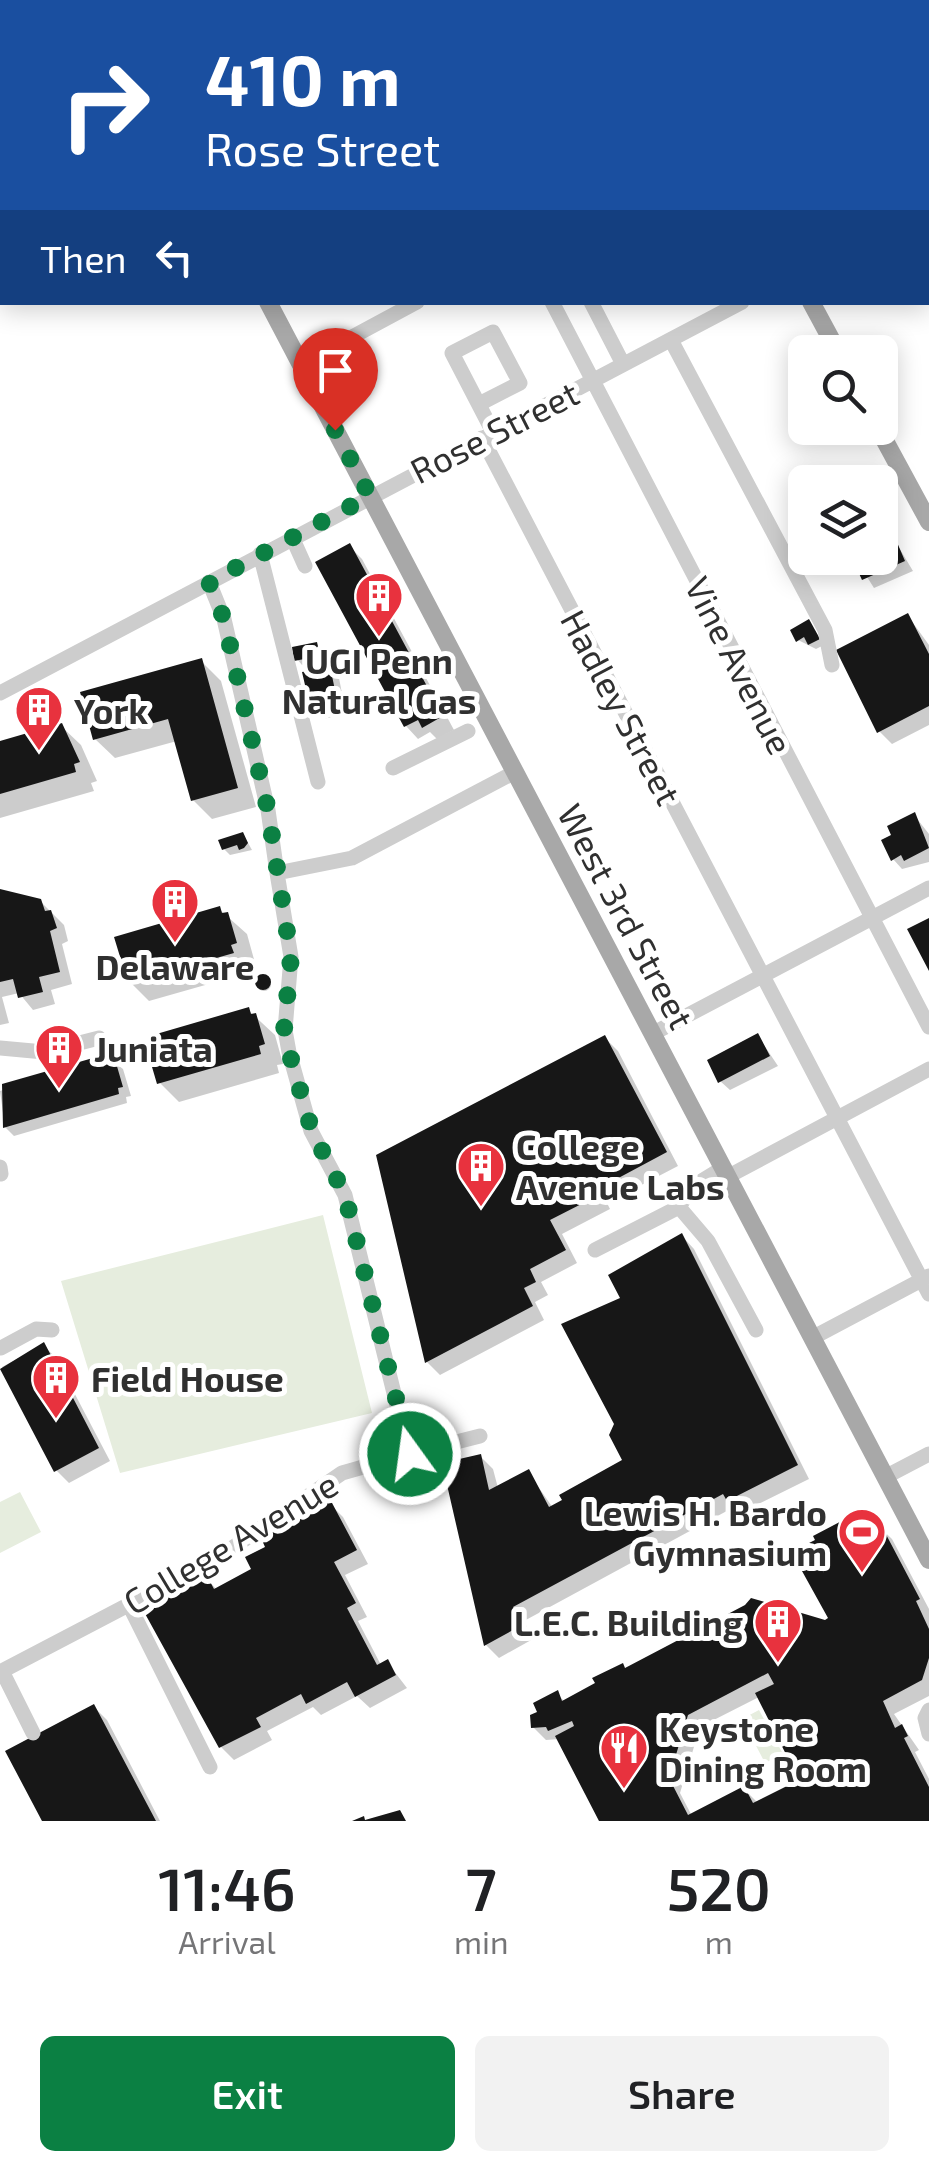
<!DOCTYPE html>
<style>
body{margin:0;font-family:"Exo 2",sans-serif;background:#f2f2f2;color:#202124;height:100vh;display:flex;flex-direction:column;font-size:38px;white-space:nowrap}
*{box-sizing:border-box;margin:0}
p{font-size:32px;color:#757577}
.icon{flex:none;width:55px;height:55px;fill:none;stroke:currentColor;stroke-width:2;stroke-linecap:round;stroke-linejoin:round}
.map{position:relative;height:1821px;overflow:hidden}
.sheet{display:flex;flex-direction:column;background:#fff;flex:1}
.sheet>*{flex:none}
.guide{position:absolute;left:0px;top:0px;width:930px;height:305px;box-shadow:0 5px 25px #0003;background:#1a4fa0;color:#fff;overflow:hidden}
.tools{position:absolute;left:788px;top:335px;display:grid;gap:20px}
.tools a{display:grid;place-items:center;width:110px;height:110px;border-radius:15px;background:#fff;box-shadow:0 5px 25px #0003;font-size:50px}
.pin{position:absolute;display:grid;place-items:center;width:85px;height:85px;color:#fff;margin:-102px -42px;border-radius:50% 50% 50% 0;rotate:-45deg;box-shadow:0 0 10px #0007}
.pin .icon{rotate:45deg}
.me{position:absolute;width:110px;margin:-55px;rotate:346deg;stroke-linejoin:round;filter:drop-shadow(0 0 8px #0008)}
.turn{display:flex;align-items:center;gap:35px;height:210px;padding:0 40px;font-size:45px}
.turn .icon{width:130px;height:130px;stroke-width:2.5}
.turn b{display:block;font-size:70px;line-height:85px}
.then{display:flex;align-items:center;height:95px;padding:0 40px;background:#0003;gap:20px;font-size:38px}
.eta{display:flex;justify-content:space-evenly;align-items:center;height:170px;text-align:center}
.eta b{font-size:60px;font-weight:600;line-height:70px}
.primary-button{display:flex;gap:20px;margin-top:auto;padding:20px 40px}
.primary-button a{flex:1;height:115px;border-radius:15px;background:#0b8043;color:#fff;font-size:40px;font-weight:600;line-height:115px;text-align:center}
.primary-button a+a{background:#f2f2f2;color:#202124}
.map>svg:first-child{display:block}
.green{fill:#e6edde}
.shadow{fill:#0003;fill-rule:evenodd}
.building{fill:#171717;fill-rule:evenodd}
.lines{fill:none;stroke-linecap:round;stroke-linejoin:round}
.minor{stroke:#cdcdcd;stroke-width:15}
.major{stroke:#a8a8a8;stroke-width:18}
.route{stroke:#0b8043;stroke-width:18;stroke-dasharray:0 32.4}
.labels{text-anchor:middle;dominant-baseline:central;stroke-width:10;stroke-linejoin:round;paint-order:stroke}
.street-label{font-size:35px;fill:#303030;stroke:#fff}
.poi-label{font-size:35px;font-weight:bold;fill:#303030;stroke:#fff;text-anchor:start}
</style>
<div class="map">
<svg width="929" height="1821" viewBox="0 0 929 1821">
<rect width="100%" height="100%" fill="#fff"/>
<path class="green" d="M323 1215 372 1413 120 1473 61 1281Z
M20 1492 41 1532 0 1553V1502Z
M759 1710 783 1754 765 1763 742 1719Z"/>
<path class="shadow" d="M892 536 913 571 874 588 855 558H880V541Z
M349 546 362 559 454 730 437 739 430 732 418 739 406 726Z
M908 616 929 645V725L892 744 879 731Z
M809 622 824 645 816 649 798 640Z
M317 644 325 661 302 665 297 659Z
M201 661 221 681 256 807 212 819 193 800 177 741 115 758 95 739Z
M330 668 339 678 346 714 323 719 313 710Z
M61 726 81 745 97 781 91 783 94 791 0 818V743Z
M914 815 929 834V862L902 869 893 859Z
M243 834 252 850 230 855 224 849Z
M0 891 40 901 64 925 68 941 62 944 72 984 51 990 55 1004 33 1010 19 993 2 997 9 1023 0 1025Z
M219 909 247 934 255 963 249 964 251 972 149 1001 130 982Z
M257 984a7 7 0 1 1 14 0a7 7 0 1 1-14 0Z
M248 1010 275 1035 283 1064 277 1065 279 1073 179 1102 159 1082 158 1042Z
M758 1036 778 1066 730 1090 720 1081Z
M605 1038 618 1051 678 1166 607 1203 610 1209 562 1234 577 1263 541 1282 548 1295 535 1302 544 1320 440 1375 427 1362 378 1156Z
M106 1056 123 1069 131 1096 126 1097 127 1103 14 1136 5 1127 0 1091Z
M682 1236 694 1249 809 1479 742 1512 736 1506 524 1621 533 1639 499 1658 486 1645 445 1465 480 1456 493 1469 498 1488 528 1472 553 1508 625 1461 617 1424 623 1299Z
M43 1345 56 1358 110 1461 69 1483 56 1470 2 1367Z
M330 1504 343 1517 368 1564 345 1575 367 1617 358 1621 381 1665 387 1662 407 1688 370 1708 357 1696 321 1715 313 1707 267 1731 272 1740 234 1760 221 1747 146 1611 207 1579 217 1590 255 1570Z
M869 1517 892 1539 929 1609V1696L894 1714 919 1750 915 1752 929 1779V1821H602L560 1739 546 1740 533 1727 557 1694 565 1702 626 1670 825 1623 832 1619 811 1557 825 1571 853 1518 863 1528ZM759 1697 802 1781 758 1803 744 1789 692 1816 680 1793 700 1727Z
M94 1707 107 1720 160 1821H44Z"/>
<path class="building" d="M893 533 905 561 862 580 852 558H880V538Z
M350 543 443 716 422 728 418 720 404 727 315 562Z
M908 613 929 654V706L877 733 836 650Z
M809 619 820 639 808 645 804 637 796 642 790 630Z
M317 642 320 656 294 661 292 647Z
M202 658 238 788 191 801 168 719 93 740 80 692Z
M330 666 338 705 311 711 302 672Z
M62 723 80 762 74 764 76 772 0 794V741Z
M915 812 929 848 904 861 901 855 891 861 881 840 891 835 887 826Z
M243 832 248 843 244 848 239 850 237 845 222 850 218 840Z
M0 889 41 899 45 911 51 910 57 928 50 931 60 972 39 977 43 992 18 998 13 979 0 982Z
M220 906 222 913 228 912 237 943 231 945 234 953 128 983 114 937Z
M929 918V971L907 929Z
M255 982a8 8 0 1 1 16 0a8 8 0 1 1-16 0Z
M249 1007 251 1014 256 1013 265 1044 259 1046 261 1054 157 1084 145 1043 155 1040 153 1035Z
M758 1033 770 1056 718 1083 707 1060Z
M605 1035 667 1152 596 1190 599 1195 550 1220 566 1250 530 1269 536 1282 524 1288 533 1306 425 1363 376 1155Z
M107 1054 108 1058 114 1056 123 1087 118 1088 119 1094 3 1128 2 1084Z
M682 1233 798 1465 727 1501 723 1494 513 1607 522 1625 484 1646 442 1463 481 1454 489 1490 529 1469 549 1507 562 1500 559 1495 622 1460 609 1435 614 1424 561 1324 620 1298 608 1275Z
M44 1342 99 1448 54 1472 0 1369Z
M331 1501 357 1550 334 1562 356 1603 347 1608 377 1665 388 1659 396 1675 355 1697 347 1682 306 1704 301 1694 256 1718 261 1727 219 1748 143 1610 207 1576 214 1589 251 1569 245 1557 265 1547 261 1538Z
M870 1514 876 1525 880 1523 920 1599 916 1601 929 1629V1658L922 1680 883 1701 895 1728 902 1724 908 1736 904 1738 929 1787V1821H599L555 1736 574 1726 572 1721 548 1731 546 1727 531 1728 530 1715 537 1712 533 1703 558 1690 562 1701 595 1683 592 1678 623 1663 625 1668 745 1605 751 1598 825 1620 828 1618 797 1562 812 1554 824 1573 809 1543 815 1540 813 1536 853 1515 861 1529 858 1520ZM768 1673 774 1684 755 1693 799 1780 753 1803 744 1786 688 1815 669 1778 688 1715Z
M94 1704 156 1821H42L5 1751Z
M400 1810 406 1821H352L364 1816 365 1820Z"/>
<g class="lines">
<path class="minor" d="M827 0 828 2
M149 2 153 0
M928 19 929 18
M928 193 929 196
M552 302 929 1027
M591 302 623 364
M671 340 825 630 832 665
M300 365 417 302
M479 404 520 383 493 332 452 353 493 432
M482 438 929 1294
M292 537 305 566
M260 554 318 782
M209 582 224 619 268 810 277 873
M0 693 742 302
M393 768 468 731
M652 1034 929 888
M0 1048 44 1052 99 1038
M0 1167 1 1174
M727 1177 929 1069
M679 1207 708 1241 756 1330
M595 1250 679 1207 692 1187 723 1168
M812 1338 929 1276
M1 1348 36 1329 52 1330
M409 1454 480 1436
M885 1477 929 1454
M129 1605 210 1767
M2 1671 33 1733
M0 1672 216 1559 342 1473 409 1454 345 1195 311 1131 289 1052 285 1030 291 957 277 873 352 858 515 772
M929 1710 925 1718 929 1734"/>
<path class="major" d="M106 0 107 2
M680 0 681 2
M268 302 929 1560
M811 302 838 352
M878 428 929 522"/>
</g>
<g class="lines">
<path class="route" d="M335 430 370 496 209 582 224 619 268 810 291 957 284 1030 289 1052 312 1131 345 1195 410 1454"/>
</g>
<defs>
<g id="building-pin" transform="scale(2.5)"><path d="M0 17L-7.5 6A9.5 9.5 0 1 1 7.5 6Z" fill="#e8323e" stroke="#fff"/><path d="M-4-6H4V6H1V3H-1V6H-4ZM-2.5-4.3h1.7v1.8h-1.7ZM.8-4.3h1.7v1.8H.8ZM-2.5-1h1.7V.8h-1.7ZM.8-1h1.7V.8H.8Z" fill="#fff"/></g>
<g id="stadium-pin" transform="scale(2.5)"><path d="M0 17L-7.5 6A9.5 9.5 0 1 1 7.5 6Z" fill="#e8323e" stroke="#fff"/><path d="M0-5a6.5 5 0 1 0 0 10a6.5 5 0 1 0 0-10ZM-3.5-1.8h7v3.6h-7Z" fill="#fff"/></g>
<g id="restaurant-pin" transform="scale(2.5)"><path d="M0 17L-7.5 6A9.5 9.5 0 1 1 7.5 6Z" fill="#e8323e" stroke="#fff"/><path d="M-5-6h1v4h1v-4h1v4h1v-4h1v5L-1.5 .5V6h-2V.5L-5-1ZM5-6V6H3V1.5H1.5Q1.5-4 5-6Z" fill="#fff"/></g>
</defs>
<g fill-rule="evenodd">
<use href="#building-pin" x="379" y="596"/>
<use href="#building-pin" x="39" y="710"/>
<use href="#building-pin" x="175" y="902"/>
<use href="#building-pin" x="59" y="1048"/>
<use href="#building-pin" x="481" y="1166"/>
<use href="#building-pin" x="56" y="1378"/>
<use href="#stadium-pin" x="862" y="1532"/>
<use href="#building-pin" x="778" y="1622"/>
<use href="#restaurant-pin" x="624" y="1748"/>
</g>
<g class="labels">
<g class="street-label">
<text transform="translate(494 431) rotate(-27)">Rose Street</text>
<text transform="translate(740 665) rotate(63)">Vine Avenue</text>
<text transform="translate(622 707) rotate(62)">Hadley Street</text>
<text transform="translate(627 916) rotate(62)">West 3rd Street</text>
<text transform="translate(230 1542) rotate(-31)">College Avenue</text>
</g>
<g class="poi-label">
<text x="379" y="660" text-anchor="middle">UGI Penn<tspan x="379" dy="40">Natural Gas</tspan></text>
<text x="74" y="710">York</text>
<text x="175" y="966" text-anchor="middle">Delaware</text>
<text x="94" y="1048">Juniata</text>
<text x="516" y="1146">College<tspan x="516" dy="40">Avenue Labs</tspan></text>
<text x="91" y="1378">Field House</text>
<text x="827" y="1512" text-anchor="end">Lewis H. Bardo<tspan x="827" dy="40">Gymnasium</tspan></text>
<text x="743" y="1622" text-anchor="end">L.E.C. Building</text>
<text x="659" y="1728">Keystone<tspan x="659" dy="40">Dining Room</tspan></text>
</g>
</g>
</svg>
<div class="tools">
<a><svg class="icon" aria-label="search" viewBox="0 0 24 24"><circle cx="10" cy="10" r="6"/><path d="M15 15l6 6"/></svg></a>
<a><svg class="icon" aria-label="layers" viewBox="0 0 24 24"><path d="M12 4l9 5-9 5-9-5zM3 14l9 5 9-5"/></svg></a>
</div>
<div class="pin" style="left:335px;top:430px;background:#d93025"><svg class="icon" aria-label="arrive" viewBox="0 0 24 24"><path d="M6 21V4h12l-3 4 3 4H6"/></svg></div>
<svg class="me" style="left:410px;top:1454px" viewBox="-20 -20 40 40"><circle r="17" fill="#0b8043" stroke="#fff" stroke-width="3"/><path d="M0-11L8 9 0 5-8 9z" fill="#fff"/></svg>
<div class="guide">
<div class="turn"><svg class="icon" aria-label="right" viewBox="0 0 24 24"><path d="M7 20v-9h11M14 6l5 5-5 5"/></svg><div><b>410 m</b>Rose Street</div></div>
<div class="then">Then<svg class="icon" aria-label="left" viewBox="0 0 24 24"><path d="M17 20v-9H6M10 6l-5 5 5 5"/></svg></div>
</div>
</div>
<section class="sheet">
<div class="eta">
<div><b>11:46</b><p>Arrival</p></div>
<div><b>7</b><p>min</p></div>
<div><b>520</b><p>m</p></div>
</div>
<div class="primary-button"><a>Exit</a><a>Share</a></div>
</section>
